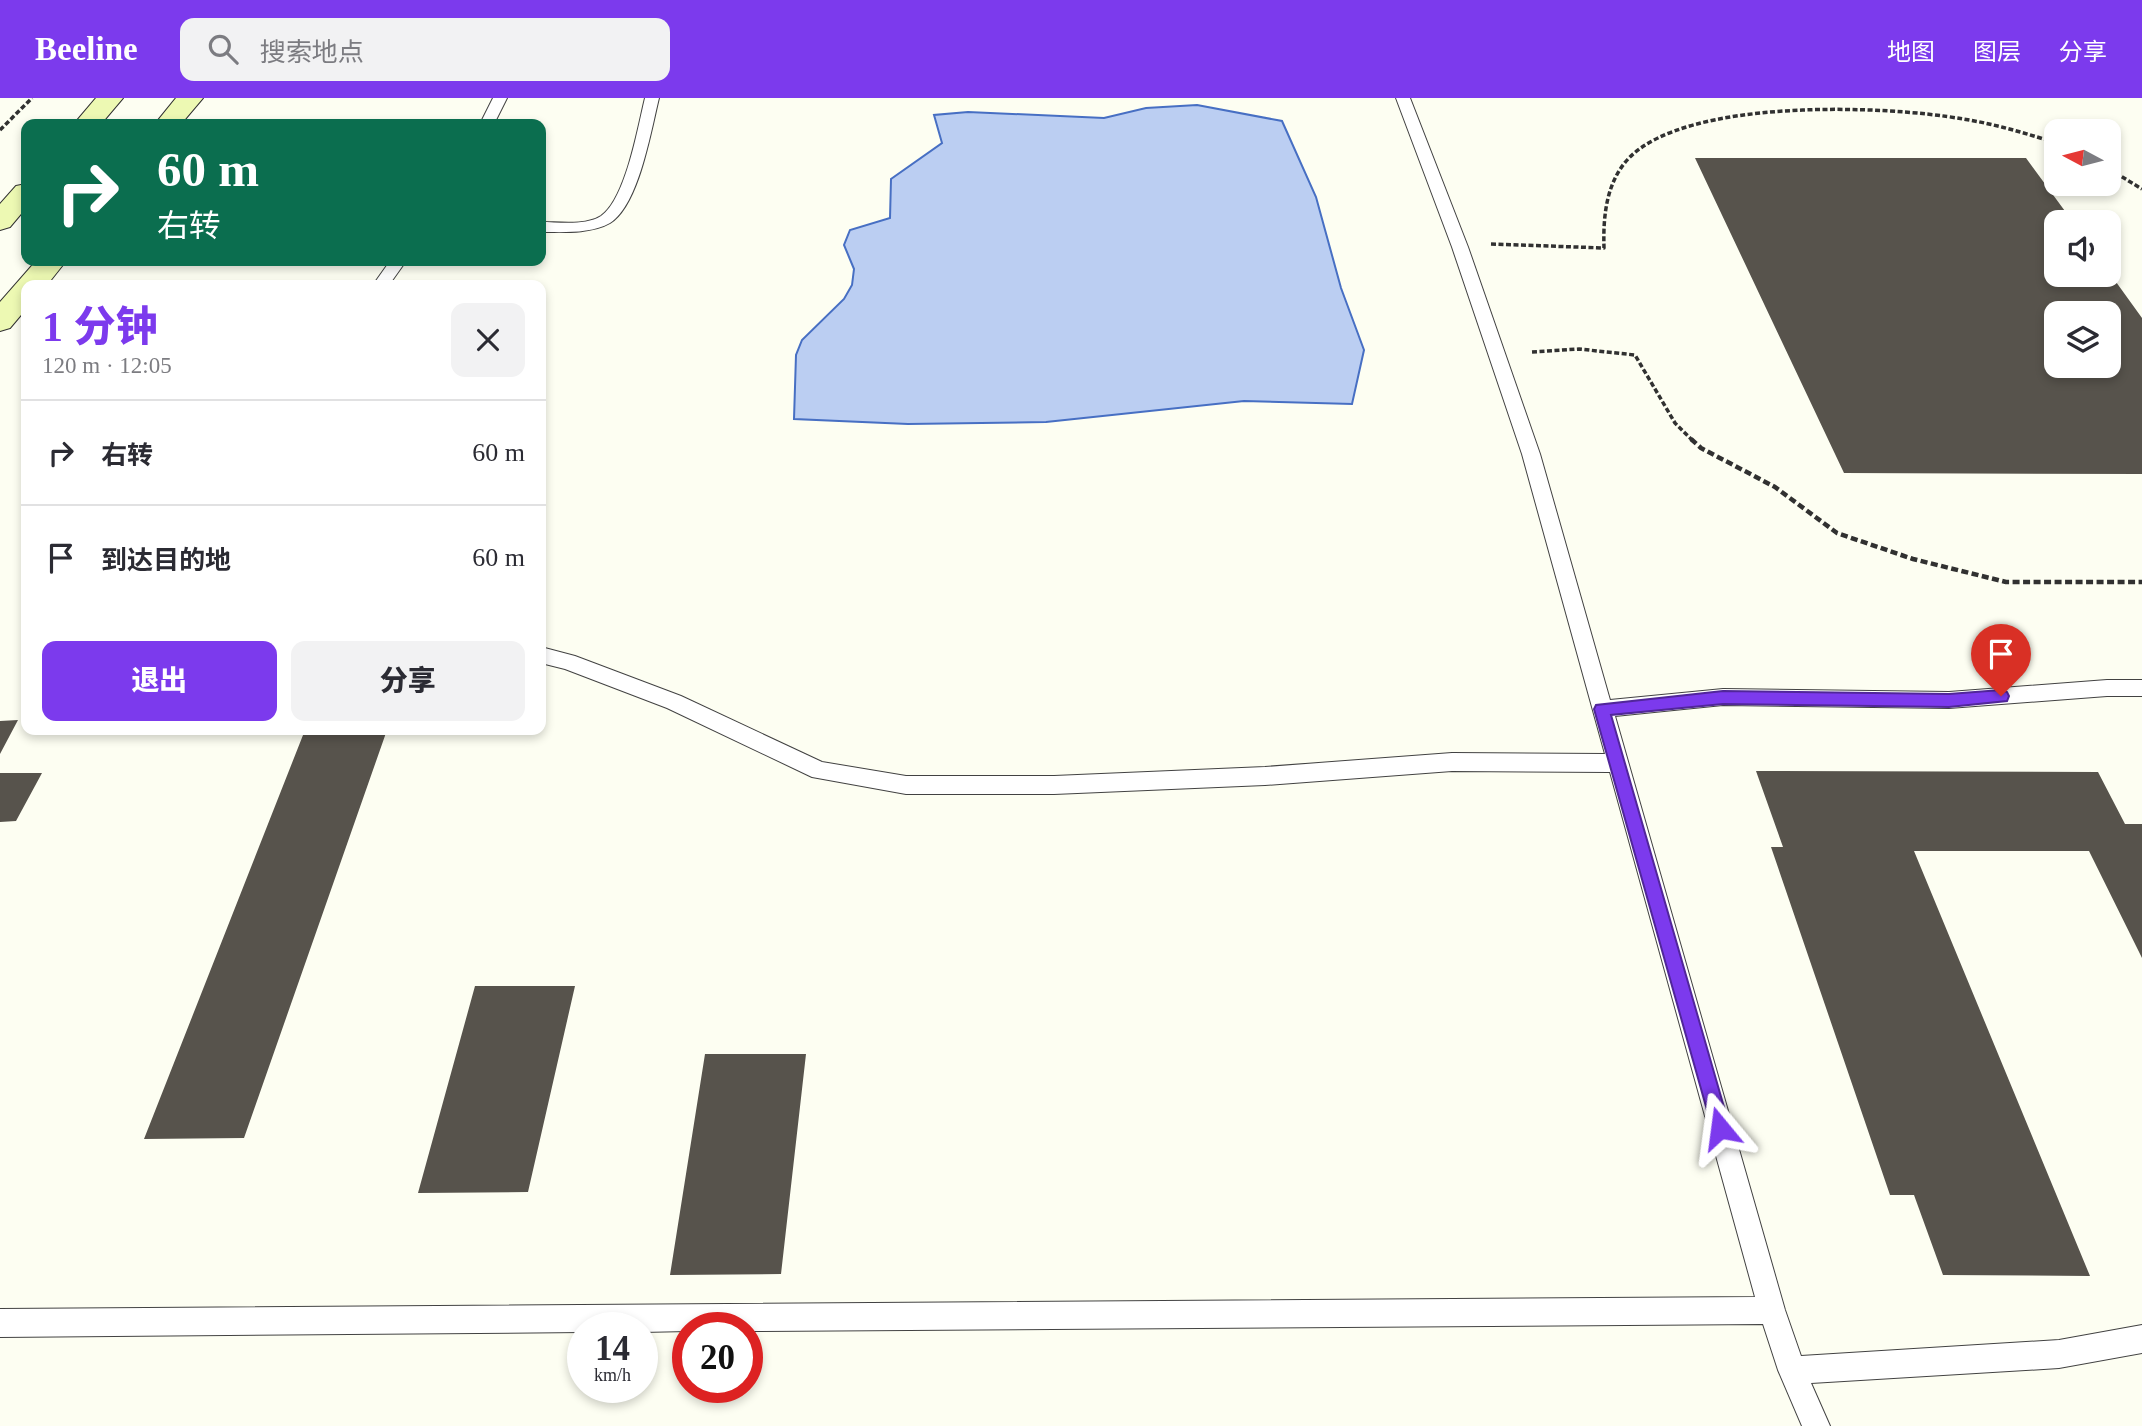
<!DOCTYPE html>
<html lang="zh">
<meta charset="utf-8">
<style>
body{margin:0;font-family:"Times New Roman","Noto Sans SC",serif;background:#f2f2f3;color:#2b2b33;height:100vh;display:flex;flex-direction:column;font-size:26px;white-space:nowrap}
*{box-sizing:border-box;margin:0}
p{font-size:23px;color:#7c7c81}
.icon{flex:none;width:38px;height:38px;fill:none;stroke:currentColor;stroke-width:2;stroke-linecap:round;stroke-linejoin:round}
.map{position:relative;flex:1;overflow:hidden}
.sheet{position:absolute;left:21px;top:182px;width:525px;height:455px;display:flex;flex-direction:column;background:#fff;border-radius:14px;box-shadow:0 4px 10px #0003}
.sheet>*{flex:none}
.banner{position:absolute;left:21px;top:21px;width:525px;height:147px;border-radius:14px;box-shadow:0 4px 10px #0003;background:#0b6e4f;color:#fff;overflow:hidden}
.needle{width:46px;rotate:277deg}
.fabs{position:absolute;left:2044px;top:21px;display:grid;gap:14px}
.fabs a{display:grid;place-items:center;width:77px;height:77px;border-radius:14px;background:#fff;box-shadow:0 4px 10px #0003;font-size:35px}
.speed{position:absolute;left:567px;top:1214px;display:flex;gap:14px;font-size:35px;font-weight:700;text-align:center}
.speed>*{display:grid;place-content:center;width:91px;height:91px;border-radius:50%;background:#fff;box-shadow:0 4px 10px #0003;line-height:1}
.speed small{font-size:18px;font-weight:400}
.speed .limit{border:10px solid #d22;background:#fff;color:#111}
.pin{position:absolute;display:grid;place-items:center;width:60px;height:60px;color:#fff;margin:-72px -30px;border-radius:50% 50% 50% 0;rotate:-45deg;box-shadow:0 0 7px #0007}
.pin .icon{rotate:45deg}
.me{position:absolute;width:77px;margin:-38px;rotate:344deg;stroke-linejoin:round;filter:drop-shadow(0 0 5px #0008)}
.turn{display:flex;align-items:center;gap:24px;height:147px;padding:0 21px;font-size:32px}
.turn .icon{width:91px;height:91px;stroke-width:2.5}
.turn b{display:block;font-size:49px;line-height:60px}
.round{display:grid;place-items:center;flex:none;width:74px;height:74px;border-radius:14px;background:#f2f2f3}
.head{display:flex;align-items:center;justify-content:space-between;height:119px;padding:0 21px}
h1{font-size:42px;font-weight:800;line-height:52px;color:#7c3aed}
.action{display:flex;gap:14px;margin-top:auto;padding:14px 21px}
.action a{flex:1;height:80px;border-radius:14px;background:#7c3aed;color:#fff;font-size:28px;font-weight:800;line-height:80px;text-align:center}
.action a+a{background:#f2f2f3;color:#2b2b33}
ul{padding:0;list-style:none}
li{display:flex;align-items:center;gap:21px;height:105px;padding:0 21px;border-top:2px solid #e1e1e2}
li div{flex:1}
li b{display:block;font-size:26px}
li em{font-style:normal}
header{display:flex;align-items:center;gap:42px;box-sizing:border-box;height:98px;padding:0 35px;background:#7c3aed;color:#fff}
header strong{font-size:33px}
nav{display:flex;gap:38px;margin-inline-start:auto;font-size:24px}
.search{width:490px;height:63px;background:#f2f2f3;display:flex;align-items:center;gap:18px;box-sizing:border-box;padding:0 24px;border-radius:14px;color:#7c7c81;font-size:26px}
.map>svg:first-child{display:block}
.water{fill:#bbcef2;stroke:#476fc3;stroke-width:2}
.building{fill:#57534c;fill-rule:evenodd}
.lines{fill:none;stroke-linecap:round;stroke-linejoin:round}
.service-casing{stroke:#424242;stroke-width:2}
.secondary-casing{stroke:#313131;stroke-width:2}
.path-far1{stroke:#313131;stroke-width:3.5;stroke-dasharray:5 2.5;stroke-linecap:butt}
.path{stroke:#313131;stroke-width:4.5;stroke-dasharray:7 3.5;stroke-linecap:butt}
.service{fill:#fff;fill-rule:evenodd}
.secondary{fill:#edf9b3;fill-rule:evenodd}
.route{fill:#7c3aed;stroke:#51269a;stroke-width:2}
</style>
<header>
<strong>Beeline</strong>
<div class="search"><svg class="icon" aria-label="search" viewBox="0 0 24 24"><circle cx="10" cy="10" r="6"/><path d="M15 15l6 6"/></svg>搜索地点</div>
<nav><a>地图</a><a>图层</a><a>分享</a></nav>
</header>
<div class="map">
<svg width="2142" height="1328" viewBox="0 0 2142 1328">
<rect width="100%" height="100%" fill="#fdfef2"/>
<path class="water" d="M1197 7 1282 23 1316 99 1341 190 1364 252 1352 306 1244 303 1046 324 908 326 794 321 796 257 802 242 844 201 852 187 854 171 844 147 850 132 890 120 891 81 942 45 934 17 968 14 1104 20 1146 10Z"/>
<path class="building" d="M1695 60H2026L2073 124H2056V177H2111L2142 220V376L1844 375ZM2056 215H2109V268H2056Z
M18 622 0 656V623Z
M305 632H387L244 1040 144 1041Z
M1756 673 2098 674 2125 726H2142V860L2089 753H1914L2090 1178 1943 1177 1914 1097H1890L1771 749H1783Z
M0 675H42L16 723 0 724Z
M475 888H575L528 1094 418 1095Z
M705 956H806L781 1176 670 1177Z"/>
<g class="lines">
<g class="service-casing">
<path id="service" d="M493 0H507L494 26H480Z
M645 0H659C651 32 639 107 610 125 591 136 562 134 541 134V124C559 124 585 128 601 118 626 101 638 28 645 0Z
M1396 0H1410L1468 149 1540 356 1610 602 1723 591 1949 594 2107 582H2142V598H2107L1949 610 1723 607 1615 618 1785 1212 1801 1258 2059 1242 2142 1227V1255L2059 1270 1811 1285 1830 1328H1802L1778 1272 1763 1226 747 1233V1230H688V1233L642 1234V1230H583V1234L0 1239V1211L1755 1199 1610 674 1452 673 1265 687 1054 696H906L812 679 667 610 565 571 541 565V549L575 558 681 598 822 664 906 678H1054L1265 669 1452 655 1605 656 1522 356 1452 149Z
M390 163H406L389 187H373Z"/>
</g>
<g class="secondary-casing">
<path id="secondary" d="M96 0H123L101 26H74Z
M176 0H203L181 26H155Z
M26 86V110L10 129 0 132V106L16 88Z
M36 163H66L47 187H26V211L10 230 0 233V204Z"/>
</g>
<path class="path-far1" d="M0 32 32 0
M2109 71 2142 91
M1491 146 1604 150C1603 119 1606 84 1629 60 1687 0 1884 7 1963 21 1995 26 2025 35 2056 45
M1532 254 1579 251 1635 257 1675 325 1693 343"/>
<path class="path" d="M1691 341 1701 350 1775 389 1837 435 1913 461 2006 484H2142"/>
<use href="#service" class="service"/>
<use href="#secondary" class="secondary"/>
</g>
<path class="route" d="M2001 592 2007 594 2009 598 2007 603 1949 609 1723 606 1611 617 1730 1030 1727 1037 1720 1039 1714 1037 1594 611 1596 607 1723 593 1949 596Z"/>
</svg>
<div class="fabs">
<a><svg class="needle" viewBox="-14 -14 28 28"><path d="M0-13l5 13h-10z" fill="#e53935"/><path d="M0 13l5-13h-10z" fill="#7c7c81"/></svg></a>
<a><svg class="icon" aria-label="sound" viewBox="0 0 24 24"><path d="M4 9h4l5-4v14l-5-4H4zM17 9q2 3 0 6"/></svg></a>
<a><svg class="icon" aria-label="layers" viewBox="0 0 24 24"><path d="M12 4l9 5-9 5-9-5zM3 14l9 5 9-5"/></svg></a>
</div>
<div class="speed"><div>14<small>km/h</small></div><div class="limit">20</div></div>
<div class="pin" style="left:2001px;top:598px;background:#d93025"><svg class="icon" aria-label="arrive" viewBox="0 0 24 24"><path d="M6 21V4h12l-3 4 3 4H6"/></svg></div>
<svg class="me" style="left:1720px;top:1030px" viewBox="-20 -20 40 40"><path d="M0-17L14 15 0 8-14 15z" fill="#7c3aed" stroke="#fff" stroke-width="4"/></svg>
<div class="banner">
<div class="turn"><svg class="icon" aria-label="right" viewBox="0 0 24 24"><path d="M7 20v-9h11M14 6l5 5-5 5"/></svg><div><b>60 m</b>右转</div></div>
</div>
<section class="sheet">
<div class="head"><div><h1>1 分钟</h1><p>120 m · 12:05</p></div><a class="round"><svg class="icon" aria-label="close" viewBox="0 0 24 24"><path d="M6 6l12 12M18 6L6 18"/></svg></a></div>
<ul>
<li><svg class="icon" aria-label="right" viewBox="0 0 24 24"><path d="M7 20v-9h11M14 6l5 5-5 5"/></svg><div><b>右转</b></div><em>60 m</em></li>
<li><svg class="icon" aria-label="arrive" viewBox="0 0 24 24"><path d="M6 21V4h12l-3 4 3 4H6"/></svg><div><b>到达目的地</b></div><em>60 m</em></li>
</ul>
<div class="action"><a>退出</a><a>分享</a></div>
</section>
</div>
